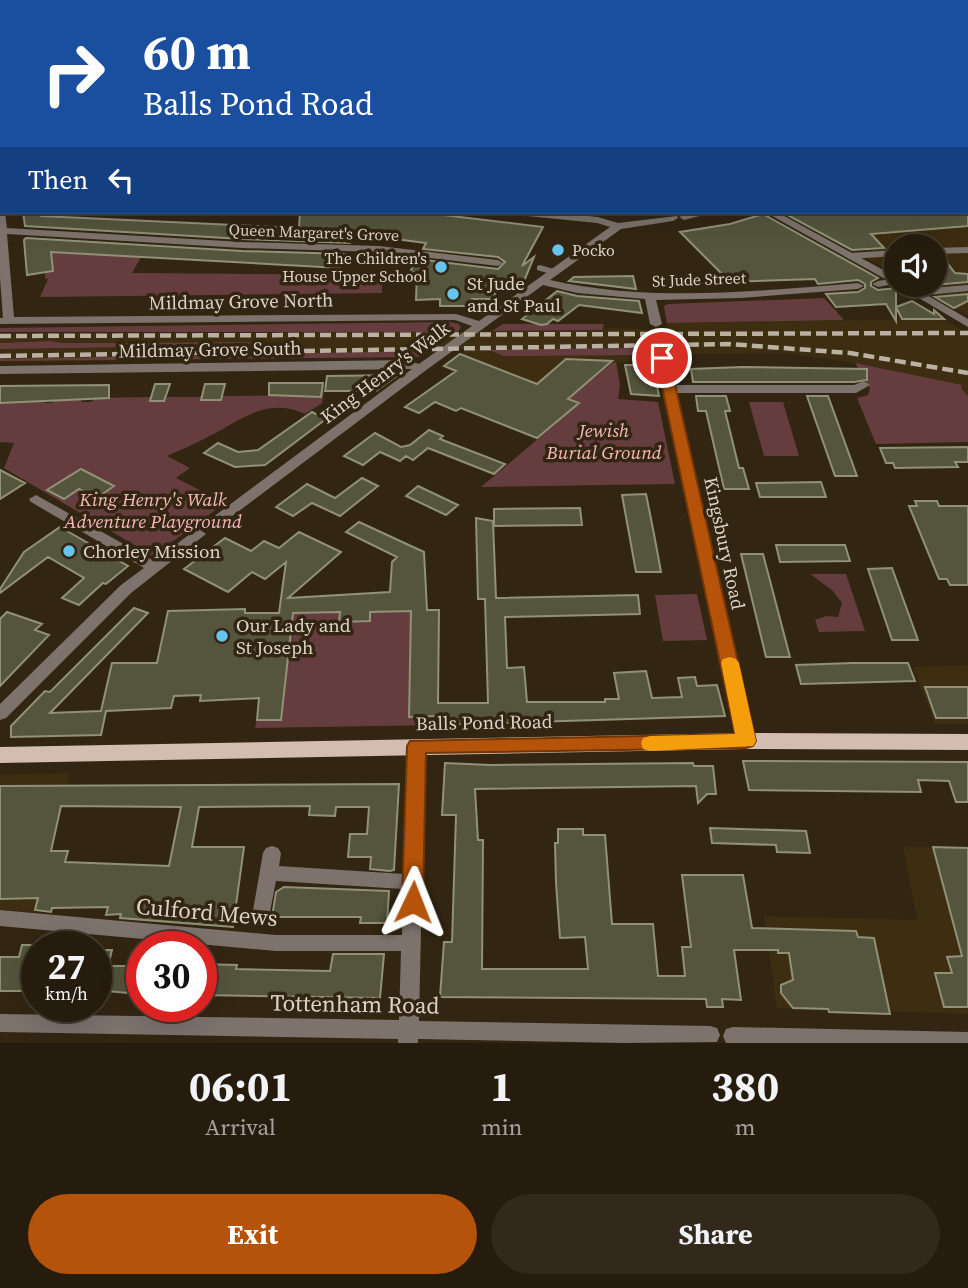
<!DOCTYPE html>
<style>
body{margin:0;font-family:"Source Serif 4",serif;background:#32291c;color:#f1f3f6;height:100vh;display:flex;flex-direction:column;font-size:26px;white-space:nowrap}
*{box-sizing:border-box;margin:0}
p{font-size:23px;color:#a4a19e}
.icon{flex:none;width:38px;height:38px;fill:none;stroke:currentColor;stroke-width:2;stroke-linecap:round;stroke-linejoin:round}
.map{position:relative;height:1043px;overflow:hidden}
.drawer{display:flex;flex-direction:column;background:#261c0e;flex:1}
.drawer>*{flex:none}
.guide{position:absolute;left:0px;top:0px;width:970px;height:214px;box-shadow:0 7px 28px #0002,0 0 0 2px #423a2e;background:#1a4fa0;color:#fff;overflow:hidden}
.fabs{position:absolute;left:884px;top:234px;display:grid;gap:14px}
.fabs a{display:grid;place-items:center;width:63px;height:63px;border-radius:50%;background:#261c0e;box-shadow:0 7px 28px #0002,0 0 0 2px #423a2e;font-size:35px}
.speed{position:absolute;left:21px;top:931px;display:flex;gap:14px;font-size:35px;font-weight:700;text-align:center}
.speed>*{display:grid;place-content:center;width:91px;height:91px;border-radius:50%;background:#261c0e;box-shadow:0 7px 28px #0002,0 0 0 2px #423a2e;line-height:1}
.speed small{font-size:18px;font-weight:400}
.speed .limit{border:10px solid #d22;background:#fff;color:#111}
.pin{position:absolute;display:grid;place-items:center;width:60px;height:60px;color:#fff;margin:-30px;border:4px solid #fff;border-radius:50%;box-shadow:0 2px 7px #0007}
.me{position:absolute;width:77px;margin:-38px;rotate:2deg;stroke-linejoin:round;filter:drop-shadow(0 0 5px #0008)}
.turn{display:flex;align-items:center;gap:24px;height:147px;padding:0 28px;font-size:32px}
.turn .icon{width:91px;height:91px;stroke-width:2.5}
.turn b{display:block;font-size:49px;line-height:60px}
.then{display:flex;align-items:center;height:66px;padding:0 28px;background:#0003;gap:14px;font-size:26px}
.eta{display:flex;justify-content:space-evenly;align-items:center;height:119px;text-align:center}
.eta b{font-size:42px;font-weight:700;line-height:49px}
.action{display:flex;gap:14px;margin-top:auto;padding:14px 28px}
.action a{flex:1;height:80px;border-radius:42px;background:#b45309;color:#fff;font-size:28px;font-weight:700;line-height:80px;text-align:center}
.action a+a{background:#32291c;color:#f1f3f6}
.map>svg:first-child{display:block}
.built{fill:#3d2d11}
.green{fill:#663d3e}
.building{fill:#54553c;stroke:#909177;stroke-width:2;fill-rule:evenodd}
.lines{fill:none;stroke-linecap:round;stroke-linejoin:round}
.pedestrian{fill:#7d726c;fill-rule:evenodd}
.minor{fill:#7d726c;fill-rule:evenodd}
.tertiary{fill:#7d726c;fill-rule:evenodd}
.primary{fill:#d3bcb0;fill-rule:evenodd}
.trunk{fill:#e4cabe;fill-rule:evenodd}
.rail{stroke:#bab1a3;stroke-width:4.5;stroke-dasharray:11 5;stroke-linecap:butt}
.route{fill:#b45309;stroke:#753606;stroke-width:2}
.slow{fill:#f59e0b}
.poi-dot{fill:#65c5ef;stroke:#322612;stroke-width:2.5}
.labels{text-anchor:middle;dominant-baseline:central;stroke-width:7;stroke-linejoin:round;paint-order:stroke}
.far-street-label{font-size:16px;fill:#dbd3c7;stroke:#322612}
.far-poi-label{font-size:16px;fill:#dbd3c7;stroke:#322612;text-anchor:start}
.poi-label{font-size:19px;fill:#dbd3c7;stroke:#322612;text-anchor:start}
.street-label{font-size:19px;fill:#dbd3c7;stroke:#322612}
.park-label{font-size:19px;font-style:italic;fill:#f6b8b8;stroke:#322612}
.near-street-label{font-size:23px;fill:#dbd3c7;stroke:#322612}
</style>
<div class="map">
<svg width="968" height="1043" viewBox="0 0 968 1043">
<rect width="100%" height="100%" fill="#322612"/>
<path class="built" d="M849 212 968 213V316L918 285H934V247H896V274L858 254 884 248 868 229 831 215Z
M938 316 968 334V396L961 388 855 363 786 353 674 354 672 347 649 348 650 362 612 363 572 397 460 354 467 349 431 350 418 357 0 362V349L213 346 269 342 0 343V333L326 332 450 322 461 326 458 332 492 331 498 327 668 329 667 323 933 319Z
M968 665V724H935L913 667Z
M70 773 34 912 0 909V775Z
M903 847 968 848V1014L777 1008 764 916 917 920Z"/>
<path class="green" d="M63 245 66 253 141 257 132 273 382 275V293L40 297 48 279 45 278V272L53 271 43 256Z
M824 298 844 320 667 323 664 306 668 304Z
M450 322 459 324 461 328 457 332H0V328Z
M503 324H604L602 330 492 331Z
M51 341 61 343 270 342 213 346 0 349V343Z
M648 348 650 355 503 356 492 351 467 350Z
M430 351 418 357 0 361V359Z
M616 362 620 385 618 399 658 402 675 484 481 487 579 404 569 399 612 363Z
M855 363 962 385 961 388 968 396V442L876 444 857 398 868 395 870 388Z
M322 391H324L322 403 305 414C266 396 240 421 208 437 195 444 180 450 167 456L190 468 176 478 225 503 153 556 4 468 14 443 0 442V399H16L15 403H24L26 399H44V403H52L53 399 82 398 81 402H91L96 398 152 397 151 401H164L166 397H202V400H221L222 396 321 395Z
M749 402H783L799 456H764Z
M810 574H846L865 631 819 632 815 620 826 616 838 617 842 603 832 590Z
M697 594 707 640 663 641 655 595Z
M411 611 409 717H437V725L255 728 257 720 281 719 293 613 340 612 369 621 370 612Z"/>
<path class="building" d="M23 212H40L41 216 299 228 300 212H418L543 227 522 266 534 257 522 286 494 282 495 299H472V306H440V299L416 300 417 272H410L417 259 498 269 505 262 498 257 423 249 426 243 395 239 352 238 350 243 242 239 25 226Z
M782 212 837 214 968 212V226L871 234 884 248 852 250Z
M763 214 878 278 871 282V286L878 290 896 288V307L912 301 934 314V310L944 319H902L896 307V321L886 304 836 307 826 294 858 292 865 288V284L858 280 818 284 815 279 730 282 680 232 730 224Z
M26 238 242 251 346 254 340 268 51 252 53 271 27 275 24 240Z
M942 256 955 273 968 274V282L934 285V257Z
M633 276 636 289 569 281 574 277Z
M557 291 577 296 639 301 642 313 579 305 558 321 553 319 547 324 541 325 522 319Z
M968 294V301L954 308 935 297Z
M460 354 537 384 566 359 612 361 568 399 579 403 537 438 461 408 456 411 435 402 419 413 405 407 456 371 444 366Z
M625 365H653L659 396 631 394Z
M742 367 867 369V380L854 382H693L691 369Z
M398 375 376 391H325L327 376Z
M269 383H323L321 397 269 395Z
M155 384H170L164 401H150Z
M205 384H225L221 400H201Z
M109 385V398L0 403V386Z
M696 396H726L730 411H725L739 468H743L749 489H724L706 411H698Z
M807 396H828L857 476H835Z
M312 412 326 419 265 465 235 467 204 453 218 443 238 452 258 450Z
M429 430 443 436 440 439 505 464 494 474 428 448 413 460 406 456 400 461 380 452 363 465 344 456 375 433 401 447 410 445Z
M968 447V462H955L958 467 895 468 893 463H886L880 448Z
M81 469 114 486 97 498 79 489 64 499 47 490Z
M0 470 25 483 0 499Z
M362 478 378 486 340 516 312 503 293 516 276 507 307 484 335 498Z
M821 482 826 497H760L756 483Z
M418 486 458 505 446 515 406 496Z
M646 494 654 534 661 572H636L622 495Z
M915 501H937L939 506H968V585H950L947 579H939L909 506H917Z
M580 508 582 525 494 526V509Z
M476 518 493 521 496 598 638 595 640 614 505 617 507 668 524 667 527 702H605V699H619L614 673 646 671 652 698 682 697 678 678 695 677 697 686 717 685 725 716 437 725V716L409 717 411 611 370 612V621L339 622 340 612 293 613 281 720H257L259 698 200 701 201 695 174 696 171 708 106 711 101 735 11 737V726L45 691 50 692 134 608 148 613 50 713 101 711 112 663H157L168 611 245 609V613H279L286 562 265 579 252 572 228 592 184 569 225 538 251 551 264 541 279 548 299 532 341 552 288 598 390 592 392 562 397 557 346 532 359 522 424 552 427 610H439L438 703H488L485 599H478Z
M60 527 128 566 106 584 103 583 79 605 62 598 84 578 48 557 0 593V589L24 552Z
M776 545H845L850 561 780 562Z
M741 554H763L790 657H766Z
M892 568 918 640H892L868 569Z
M7 612 42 624 35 630 49 635 0 686V619Z
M853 663H908L915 681 801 684 796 665Z
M925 687H968V718H936Z
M743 761 968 762V802H956L949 781 918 780 921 792 749 790Z
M445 763 490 765 693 763 694 766H713L716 794H707L698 803 696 786 475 789 478 840H483L482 969H588L585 937 560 938 556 883 555 843H558V829H583V835H605L612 924H653L658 976H685L682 947H691L682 875H743L752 928 856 931 858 937 874 938 890 1014 829 1012 828 1009 793 1008 781 993V985L793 980 789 953H778V950H734L741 1000 722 999 723 1007H707L706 999 440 997 444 942H452L456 815H442Z
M399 784 394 870 390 871 370 869 371 857H348L350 834H367L369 807H336L335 816 309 815 310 806 199 807 192 847H244L233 927 120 918 121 914 106 915 108 907 52 908 51 912 35 910 38 898 0 899V786ZM61 806 181 807 169 866 65 862 68 851H51Z
M710 828 806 831 810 853 777 852 776 845 712 843Z
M933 847 968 848V1007H944L935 973H952L947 957 962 956Z
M284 887 389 891 387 923H360L361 917H272L276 892Z
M22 945H37V991H0V957H19Z
M96 950H112L108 966H142L139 994 96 990Z
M333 954H384L380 998 201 995V964L237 965 236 969 330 971Z"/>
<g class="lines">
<path class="pedestrian" d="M968 247V253L934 254V248Z
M540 265 557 270 559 272 554 275 537 270V266Z"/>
<path class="minor" d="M350 0H358V2H350Z
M487 0H495V2H487Z
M658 0H678L655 2Z
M961 0H968V4V2Z
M2 140V146L0 147V141Z
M2 157V164L0 165V158Z
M0 207 2 212H5L7 228 242 242 379 246 498 260 503 263 498 266 379 252 242 248 7 234 14 317 456 314 479 321 610 227 597 223 517 215 512 212H546L598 217 618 223 677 216 678 218 673 221 621 229 550 280C651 303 756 291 858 283L864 286 858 289 740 298 656 300 662 324 656 327 650 324 645 299 577 293 543 285 425 371 215 529H205L203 526 205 523 412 369 0 374V366L406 360 419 364 472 326 455 320 0 324V318H3L0 278Z
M695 212H715L684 220 679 217Z
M896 250V256L849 259 844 256 849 253Z
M896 278 894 284 878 287 872 284 878 281Z
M662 350 668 354 675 385H854L864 381 870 385 856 393H677L754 741 752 746 746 747 740 746 738 741 662 389 656 354Z
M36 495 154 561 194 531 199 529 206 534 131 593 6 718 0 720V704L121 585 144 568 31 502 29 499Z
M417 740 423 741 425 746 419 1021 710 1026 717 1028 720 1035 717 1042 624 1043 418 1039V1043H398V1039L0 1032V1014L399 1020 401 951H276L0 926V910L276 935H402L403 889 276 881 268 922 261 924 254 922 252 916 263 853 266 848 272 846 278 848 281 853 279 866 404 874 409 746 411 741Z
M733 1027 968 1032V1043H726L723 1036 726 1029Z"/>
<path class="tertiary" d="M0 35H2V39H0Z
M765 212H777L896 277V285Z
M897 285H910L917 289 968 285V291L927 295 968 319V327Z"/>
<path class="primary" d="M746 733 968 734V750L746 749 0 763V747Z"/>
<path class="trunk" d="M895 0H906L907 2H896Z"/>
<path class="rail" d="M0 336 968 333
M0 356 729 344 850 353 968 373"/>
</g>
<path class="route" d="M662 354 669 358 756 741 753 746 746 748 426 753 423 902 420 909 413 911 405 909 402 902 407 746 410 741 735 734 656 358Z"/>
<path class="slow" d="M730 657 736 659 739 663 756 741 753 746 650 751 643 749 641 743 643 738 650 736 735 734 721 663 723 659Z"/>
<g class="poi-dot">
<circle cx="558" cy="250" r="7"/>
<circle cx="441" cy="267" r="7"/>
<circle cx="453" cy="294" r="7"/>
<circle cx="69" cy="551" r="7"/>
<circle cx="222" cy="636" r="7"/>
</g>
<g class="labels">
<g class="far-street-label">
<text transform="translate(314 232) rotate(2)">Queen Margaret's Grove</text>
<text transform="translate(699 279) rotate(-2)">St Jude Street</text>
</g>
<g class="far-poi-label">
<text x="572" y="250">Pocko</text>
<text x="427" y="258" text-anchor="end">The Children's<tspan x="427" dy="18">House Upper School</tspan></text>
</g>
<g class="poi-label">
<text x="467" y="283">St Jude<tspan x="467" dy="22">and St Paul</tspan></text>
<text x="83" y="551">Chorley Mission</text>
<text x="236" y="625">Our Lady and<tspan x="236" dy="22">St Joseph</tspan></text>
</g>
<g class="street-label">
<text transform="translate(241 301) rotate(-1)">Mildmay Grove North</text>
<text transform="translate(210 349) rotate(-1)">Mildmay Grove South</text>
<text transform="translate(385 372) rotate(-37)">King Henry's Walk</text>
<text transform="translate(725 543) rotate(78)">Kingsbury Road</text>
<text transform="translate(484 722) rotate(-1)">Balls Pond Road</text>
</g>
<g class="park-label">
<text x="604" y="430">Jewish<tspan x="604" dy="22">Burial Ground</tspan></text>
<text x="153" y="499">King Henry's Walk<tspan x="153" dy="22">Adventure Playground</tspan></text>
</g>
<g class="near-street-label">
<text transform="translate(207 912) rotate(5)">Culford Mews</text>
<text transform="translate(355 1004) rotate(1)">Tottenham Road</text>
</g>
</g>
</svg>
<div class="fabs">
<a><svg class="icon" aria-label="sound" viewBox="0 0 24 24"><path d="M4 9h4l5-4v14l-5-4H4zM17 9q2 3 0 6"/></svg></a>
</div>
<div class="speed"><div>27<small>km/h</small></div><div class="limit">30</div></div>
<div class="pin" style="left:662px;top:358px;background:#d93025"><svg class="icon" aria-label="arrive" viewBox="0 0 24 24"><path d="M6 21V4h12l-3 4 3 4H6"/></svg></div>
<svg class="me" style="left:413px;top:902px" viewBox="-20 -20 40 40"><path d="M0-17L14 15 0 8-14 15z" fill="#b45309" stroke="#fff" stroke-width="4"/></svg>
<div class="guide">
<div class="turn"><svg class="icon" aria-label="right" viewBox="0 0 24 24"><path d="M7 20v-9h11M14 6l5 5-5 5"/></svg><div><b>60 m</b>Balls Pond Road</div></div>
<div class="then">Then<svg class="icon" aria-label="left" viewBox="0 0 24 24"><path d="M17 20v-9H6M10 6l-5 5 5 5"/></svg></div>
</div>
</div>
<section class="drawer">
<div class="eta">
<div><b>06:01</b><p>Arrival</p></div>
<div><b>1</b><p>min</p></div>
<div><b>380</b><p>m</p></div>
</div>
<div class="action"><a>Exit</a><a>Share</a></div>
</section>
